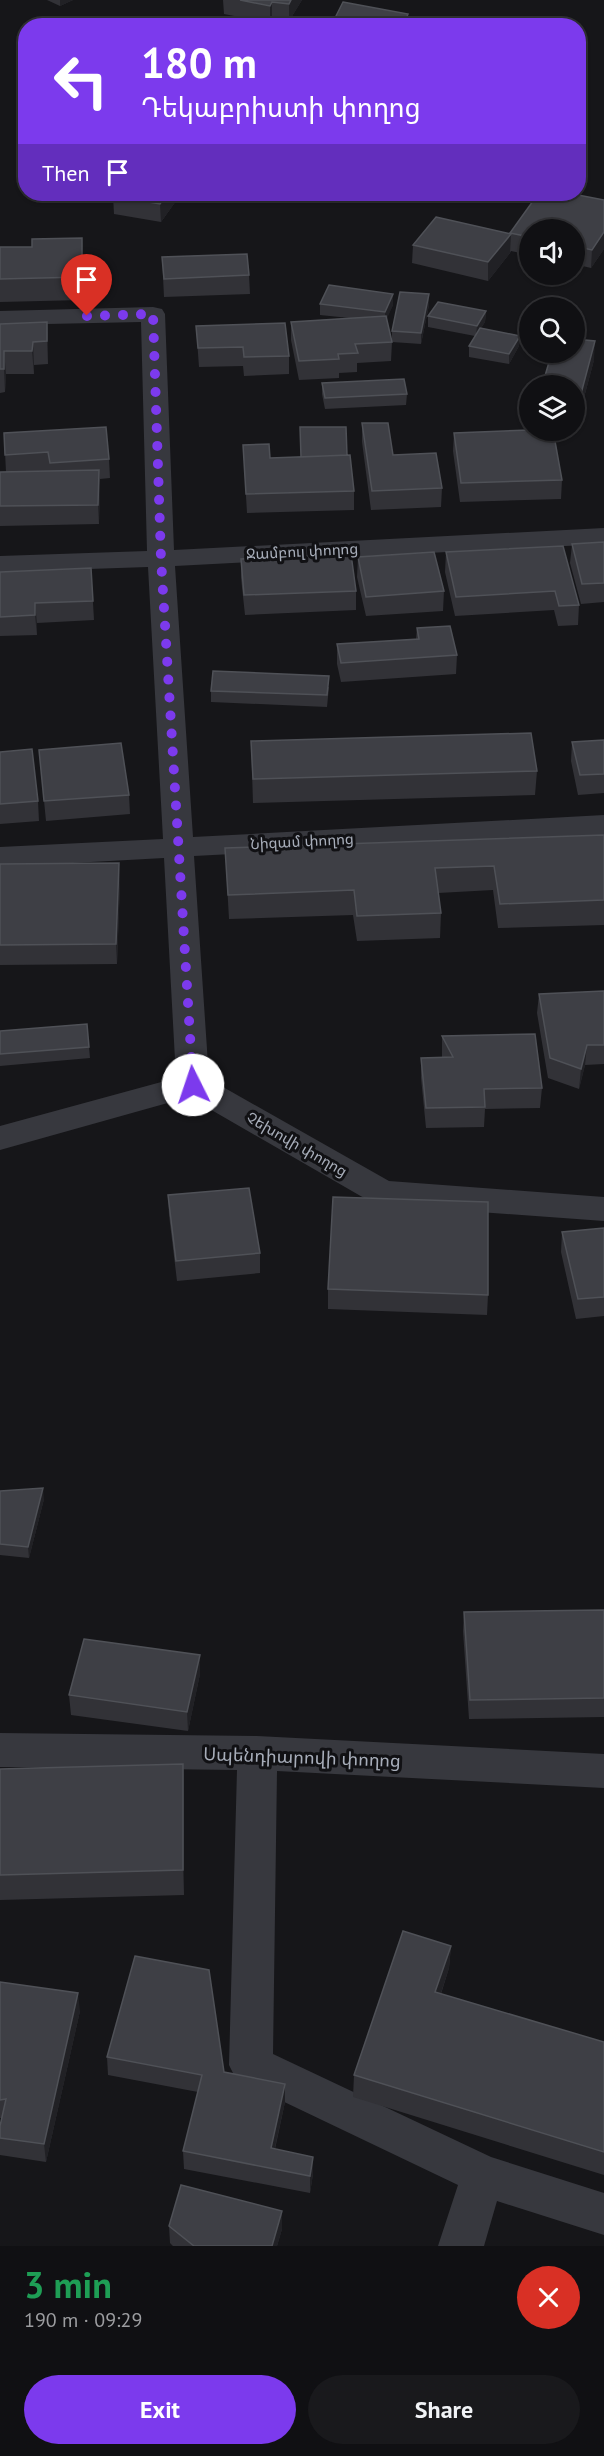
<!DOCTYPE html>
<meta charset="utf-8">
<style>
body{margin:0;font-family:"PT Sans","Noto Sans Armenian",sans-serif;background:#19191c;color:#f1f3f6;height:100vh;display:flex;flex-direction:column;font-size:22px;white-space:nowrap}
*{box-sizing:border-box;margin:0}
p{font-size:20px;color:#9c9da0}
.icon{flex:none;width:33px;height:33px;fill:none;stroke:currentColor;stroke-width:2;stroke-linecap:round;stroke-linejoin:round}
.map{position:relative;height:2246px;overflow:hidden}
.panel{display:flex;flex-direction:column;background:#101013;flex:1}
.panel>*{flex:none}
.top-card{position:absolute;left:18px;top:18px;width:568px;height:183px;border-radius:24px;box-shadow:0 2px 4px #0004,0 0 0 2px #303033;background:#7c3aed;color:#fff;overflow:hidden}
.tools{position:absolute;left:519px;top:219px;display:grid;gap:12px}
.tools a{display:grid;place-items:center;width:66px;height:66px;border-radius:50%;background:#101013;box-shadow:0 2px 4px #0004,0 0 0 2px #303033;font-size:30px}
.pin{position:absolute;display:grid;place-items:center;width:51px;height:51px;color:#fff;margin:-62px -26px;border-radius:50% 50% 50% 0;rotate:-45deg;box-shadow:0 0 6px #0007}
.pin .icon{rotate:45deg}
.me{position:absolute;width:66px;margin:-33px;rotate:356deg;stroke-linejoin:round;filter:drop-shadow(0 0 4px #0008)}
.turn{display:flex;align-items:center;gap:21px;height:126px;padding:0 24px;font-size:27px}
.turn .icon{width:78px;height:78px;stroke-width:2.5}
.turn b{display:block;font-size:42px;line-height:51px}
.then{display:flex;align-items:center;height:57px;padding:0 24px;background:#0003;gap:12px;font-size:22px}
.round{display:grid;place-items:center;flex:none;width:63px;height:63px;border-radius:32px;background:#19191c}
.summary{display:flex;align-items:center;justify-content:space-between;height:102px;padding:0 24px}
h1{font-size:36px;font-weight:700;line-height:45px;color:#1e9e55}
.primary-button{display:flex;gap:12px;margin-top:auto;padding:12px 24px}
.primary-button a{flex:1;height:69px;border-radius:36px;background:#7c3aed;color:#fff;font-size:24px;font-weight:700;line-height:69px;text-align:center}
.primary-button a+a{background:#19191c;color:#f1f3f6}
.map>svg:first-child{display:block}
.lines{fill:none;stroke-linecap:round;stroke-linejoin:round}
.minor{fill:#37383e;fill-rule:evenodd}
.wall{fill:#323237}
.shaded-wall{fill:#212125}
.building{fill:#3e3f45;stroke:#4f5157;stroke-width:1.5}
.route{stroke:#7c3aed;stroke-width:10;stroke-dasharray:0 18}
.labels{text-anchor:middle;dominant-baseline:central;stroke-width:6;stroke-linejoin:round;paint-order:stroke}
.street-label{font-size:15px;fill:#a7adb9;stroke:#111114}
.near-street-label{font-size:18px;fill:#a7adb9;stroke:#111114}
</style>
<div class="map">
<svg width="604" height="2246" viewBox="0 0 604 2246">
<rect width="100%" height="100%" fill="#161619"/>
<g class="lines">
<path class="minor" d="M153 307 162 309 165 314 174 550 604 528V544L175 566 193 837 604 815V835L194 856 209 1079 389 1181 604 1197V1221L383 1205 371 1202 189 1097 0 1150V1126L176 1078 164 858 0 867V847L163 839 148 567 0 572V556L147 551 141 322 0 325V311Z
M0 1733 257 1736 604 1754V1788L277 1771 273 2054 491 2157 604 2193V2235L497 2201 484 2246H438L458 2185 236 2079 229 2065 237 1770 0 1767Z"/>
</g>
<path class="wall" d="M47 0H73L60 6Z
M223 0H302L289 21 272 19 270 23 224 14Z
M181 194 161 222 114 214 113 196Z
M604 200V249L591 268 574 264V230H530V255L511 251 510 253 488 281 412 263 413 245 510 234V233Z
M0 247 83 260V300L0 302Z
M162 257 249 275 250 294 164 297Z
M320 304 393 305 386 319 392 341V331L429 305 421 344 392 342 391 361 357 363V372L339 373V378L299 380 291 340V322L349 318 320 315Z
M486 311 485 322 481 328 520 336 519 346 509 364 469 357V346L475 336 428 327V316Z
M47 322 48 345V364L34 365V374H6L5 392 0 393V324Z
M196 326 289 356V374L244 376 243 366 199 367Z
M594 360 577 424 574 423V386Z
M322 383 407 394 406 405 325 409 322 394Z
M362 423 393 455 442 488 441 507 371 510 362 442Z
M4 433 109 459 110 478 100 479 99 524 0 526V472H6Z
M454 433 562 480 561 499 460 502 453 451Z
M243 445 270 458 347 455 354 491V510L247 513Z
M604 542V602L581 604 570 563 572 544Z
M563 546 579 605 578 625 558 626 554 610 455 616 445 572 446 552Z
M358 557 444 591 443 611 366 616 357 577Z
M241 559 356 591V610L245 615 241 578Z
M91 568 94 620 37 623V635L0 636V572Z
M417 628 457 655 456 674 341 682 337 664V644L416 639Z
M329 687 327 707 211 702V691Z
M604 740V793L578 795 571 761 572 742Z
M251 741 537 771 535 795 253 803Z
M39 750 129 795 130 814 46 821Z
M0 752 38 801 39 821 0 824Z
M604 835V925L498 928 493 890 438 893 441 913 440 938 357 941 353 915 229 919 225 848Z
M0 864 120 882 117 964 0 965Z
M604 991V1064L585 1065 579 1089 548 1078 537 1013 539 994Z
M87 1024 90 1058 0 1066V1031Z
M442 1036 542 1088 540 1108 485 1109 484 1127 426 1128 421 1078V1058L442 1057Z
M168 1195 260 1253V1273L177 1281 169 1215Z
M604 1228V1316L576 1319 561 1252 562 1232Z
M328 1289 488 1295 487 1315 328 1309Z
M0 1491 44 1499 29 1558 0 1555Z
M604 1610V1717L469 1719 463 1631 464 1612Z
M200 1674 188 1731 71 1715 69 1695Z
M183 1764 184 1790V1895L0 1900V1769Z
M451 1946 449 1968 441 1994 604 2042V2175L353 2097 354 2075Z
M0 1983 80 2011 46 2162 0 2155V2126L2 2118H0Z
M107 2057 224 2072 285 2102 275 2149 313 2157V2174L310 2193 184 2169 183 2151 198 2092 108 2075Z
M169 2226 282 2229 277 2246H173L170 2243Z"/>
<path class="shaded-wall" d="M60 0H73L60 6Z
M291 0H302L289 21V4Z
M272 2V19L270 23V6Z
M408 14V26H403Z
M167 194H181L161 222 160 204Z
M604 232V249L591 268 592 250Z
M511 234 510 253 488 281V262Z
M82 238 83 260V300L82 277Z
M393 294V305L385 323V312Z
M429 294V305L421 344V333Z
M486 311 485 322 476 336 477 326Z
M47 322 48 345V364L47 341Z
M520 336 519 346 509 364V354Z
M595 341 594 360 577 424 578 405Z
M33 342 34 365V374L32 351Z
M4 351 6 374 5 392 4 369Z
M99 470 100 489 99 524 98 505Z
M35 603 37 623V635L35 615Z
M119 863 120 882 117 964 116 944Z
M587 1045 585 1065 579 1089 581 1069Z
M43 1488 44 1499 29 1558 28 1547Z
M200 1655V1674L188 1731 187 1712Z
M183 1764 184 1790V1895L183 1870Z
M451 1946 449 1968 434 2014 435 1992Z
M78 1993 80 2011 46 2162 44 2144Z
M285 2084V2102L271 2165V2148Z
M313 2157V2174L310 2193V2176Z
M282 2211V2229L277 2246H272Z"/>
<path class="building" d="M240 0H291L289 4 272 2 270 6Z
M343 2 408 14 403 26H331Z
M115 194H167L160 204 113 196Z
M538 194H573L604 200V232L592 250 574 246V230H530V237L510 233Z
M436 217 511 234 488 262 413 245Z
M82 238V277L0 279V247H32V239Z
M247 254 249 275 164 279 162 257Z
M329 285 393 294 385 312 320 304Z
M400 292 429 294 421 333 392 331Z
M438 302 486 311 477 326 428 316Z
M386 316 392 342 355 344 358 353 338 354 339 359 299 361 291 322Z
M47 322V341L33 342 32 351H4V369H0V324Z
M285 323 289 356 244 357 243 347 198 348 196 326Z
M480 328 520 336 509 354 469 346Z
M574 339 595 341 578 405 574 404V386H542L552 352H574Z
M404 379 407 394 325 398 322 383Z
M362 423H388L393 455 436 453 442 488 372 491Z
M106 427 109 459 50 463 48 452 5 455 4 433Z
M300 427H346L347 455 301 457Z
M530 430H553L562 480 461 483 454 433Z
M269 444 270 458 350 455 354 491 246 494 243 445Z
M99 470 98 505 0 506V472Z
M604 542V583L582 584 572 544Z
M563 546 579 605 559 606 555 591 456 597 446 552Z
M434 552 444 591 366 597 358 557Z
M351 554 356 591 244 595 241 559Z
M91 568 93 601 35 603V615L0 617V572Z
M450 626 457 655 341 663 337 644 419 639 417 628Z
M213 671 329 676 327 695 211 691Z
M531 733 537 771 253 779 251 741Z
M604 740V774L580 775 572 742Z
M121 743 129 795 44 801 39 750Z
M32 749 38 801 0 804V752Z
M604 835V900L500 904 494 866 435 868 441 913 357 916 354 890 228 895 225 848Z
M119 863 116 944 0 945V864Z
M604 991V1045H587L581 1069 550 1058 539 994Z
M87 1024 89 1047 0 1054V1031Z
M535 1034 542 1088 484 1089 485 1107 426 1108 421 1058 453 1057 442 1036Z
M249 1188 260 1253 176 1261 168 1195Z
M333 1197 488 1202V1295L328 1289Z
M604 1228V1297L578 1299 562 1232Z
M43 1488 28 1547 0 1544V1491Z
M604 1610V1698L470 1700 464 1612Z
M84 1639 200 1655 187 1712 69 1695Z
M183 1764V1870L0 1875V1769Z
M403 1931 451 1946 435 1992 604 2042V2152L354 2075Z
M135 1956 209 1970 224 2072 285 2084 271 2148 313 2157 310 2176 183 2151 202 2075 107 2057Z
M0 1982 78 1993 44 2144 0 2138V2126L6 2099 0 2100Z
M181 2185 282 2211 272 2246H194L169 2226Z"/>
<g class="lines">
<path class="route" d="M87 316 153 314 161 559 193 1085"/>
</g>
<g class="labels">
<g class="street-label">
<text transform="translate(302 551) rotate(-3)">Ջամբուլ փողոց</text>
<text transform="translate(302 841) rotate(-3)">Նիզամ փողոց</text>
<text transform="translate(297 1144) rotate(30)">Չեխովի փողոց</text>
</g>
<g class="near-street-label">
<text transform="translate(302 1757) rotate(2)">Սպենդիարովի փողոց</text>
</g>
</g>
</svg>
<div class="tools">
<a><svg class="icon" aria-label="sound" viewBox="0 0 24 24"><path d="M4 9h4l5-4v14l-5-4H4zM17 9q2 3 0 6"/></svg></a>
<a><svg class="icon" aria-label="search" viewBox="0 0 24 24"><circle cx="10" cy="10" r="6"/><path d="M15 15l6 6"/></svg></a>
<a><svg class="icon" aria-label="layers" viewBox="0 0 24 24"><path d="M12 4l9 5-9 5-9-5zM3 14l9 5 9-5"/></svg></a>
</div>
<div class="pin" style="left:87px;top:316px;background:#d93025"><svg class="icon" aria-label="arrive" viewBox="0 0 24 24"><path d="M6 21V4h12l-3 4 3 4H6"/></svg></div>
<svg class="me" style="left:193px;top:1085px" viewBox="-20 -20 40 40"><circle r="19" fill="#fff"/><path d="M0-13L10 11 0 6-10 11z" fill="#7c3aed"/></svg>
<div class="top-card">
<div class="turn"><svg class="icon" aria-label="left" viewBox="0 0 24 24"><path d="M17 20v-9H6M10 6l-5 5 5 5"/></svg><div><b>180 m</b>Դեկաբրիստի փողոց</div></div>
<div class="then">Then<svg class="icon" aria-label="arrive" viewBox="0 0 24 24"><path d="M6 21V4h12l-3 4 3 4H6"/></svg></div>
</div>
</div>
<section class="panel">
<div class="summary"><div><h1>3 min</h1><p>190 m · 09:29</p></div><a class="round" style="background:#d93025;color:#fff"><svg class="icon" aria-label="close" viewBox="0 0 24 24"><path d="M6 6l12 12M18 6L6 18"/></svg></a></div>
<div class="primary-button"><a>Exit</a><a>Share</a></div>
</section>
